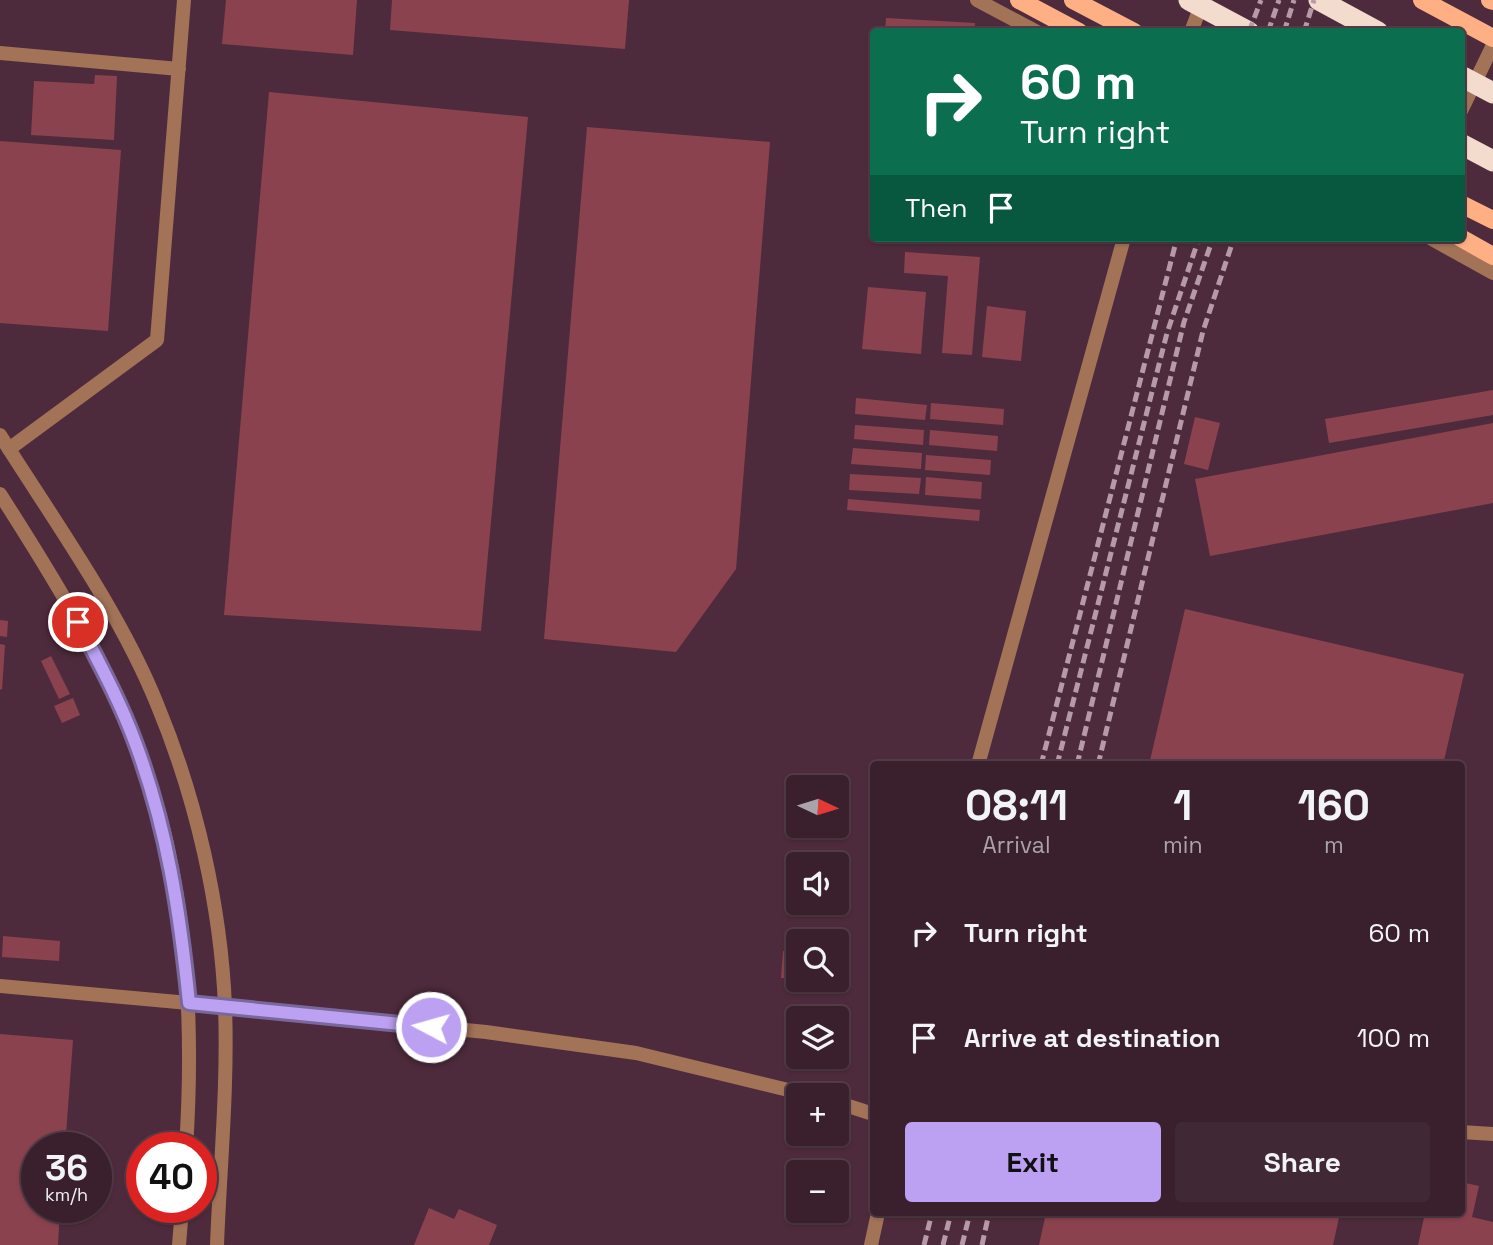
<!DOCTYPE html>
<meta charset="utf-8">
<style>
body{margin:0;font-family:"Space Grotesk",sans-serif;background:#412835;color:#f1f3f6;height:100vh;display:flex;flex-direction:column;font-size:26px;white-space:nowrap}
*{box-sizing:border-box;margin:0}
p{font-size:23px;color:#aba3aa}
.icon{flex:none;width:38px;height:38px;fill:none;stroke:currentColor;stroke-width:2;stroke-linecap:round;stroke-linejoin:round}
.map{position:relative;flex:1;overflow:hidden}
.panel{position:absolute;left:870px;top:761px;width:595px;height:455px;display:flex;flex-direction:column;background:#3a202d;border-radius:7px;box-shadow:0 2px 5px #0004,0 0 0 2px #543e49}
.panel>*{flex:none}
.guide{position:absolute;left:870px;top:28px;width:595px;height:214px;border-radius:7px;box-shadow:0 2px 5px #0004,0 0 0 2px #543e49;background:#0b6e4f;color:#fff;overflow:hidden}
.needle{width:46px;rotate:94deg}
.tools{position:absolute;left:786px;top:775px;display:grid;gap:14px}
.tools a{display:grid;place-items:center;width:63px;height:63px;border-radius:7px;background:#3a202d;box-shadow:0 2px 5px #0004,0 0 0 2px #543e49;font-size:35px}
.speed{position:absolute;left:21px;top:1132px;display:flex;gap:14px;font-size:35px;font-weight:700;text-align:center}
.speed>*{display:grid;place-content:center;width:91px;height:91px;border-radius:50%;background:#3a202d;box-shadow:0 2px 5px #0004,0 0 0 2px #543e49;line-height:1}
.speed small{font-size:18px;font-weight:400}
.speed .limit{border:10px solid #d22;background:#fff;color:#111}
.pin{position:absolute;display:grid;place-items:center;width:60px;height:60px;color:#fff;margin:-30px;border:4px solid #fff;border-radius:50%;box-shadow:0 2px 7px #0007}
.me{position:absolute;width:77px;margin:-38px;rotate:276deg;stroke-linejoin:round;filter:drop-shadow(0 0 5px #0008)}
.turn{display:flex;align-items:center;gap:24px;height:147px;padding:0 35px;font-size:32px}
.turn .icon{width:91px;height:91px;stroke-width:2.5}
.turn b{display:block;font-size:49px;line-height:60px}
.then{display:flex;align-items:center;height:66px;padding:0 35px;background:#0003;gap:14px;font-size:26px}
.eta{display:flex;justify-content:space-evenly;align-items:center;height:119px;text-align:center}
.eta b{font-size:42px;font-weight:800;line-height:49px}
.button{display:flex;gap:14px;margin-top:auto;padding:14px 35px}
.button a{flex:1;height:80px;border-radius:7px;background:#bca0f2;color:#111;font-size:28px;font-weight:800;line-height:80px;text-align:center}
.button a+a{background:#412835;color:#f1f3f6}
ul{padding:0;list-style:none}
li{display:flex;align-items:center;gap:21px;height:105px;padding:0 35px}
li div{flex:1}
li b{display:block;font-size:26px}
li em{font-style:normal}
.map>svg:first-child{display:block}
.building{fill:#8b424f}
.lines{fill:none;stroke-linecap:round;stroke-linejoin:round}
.minor{stroke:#a27357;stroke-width:14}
.tertiary{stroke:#a27357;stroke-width:14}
.primary{stroke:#feb084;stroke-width:18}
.motorway{stroke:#f3dbce;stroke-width:21}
.rail{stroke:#b69aa7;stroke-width:5;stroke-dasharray:10 5;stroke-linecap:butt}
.route-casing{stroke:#7a689d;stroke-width:18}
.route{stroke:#bca0f2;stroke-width:12}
</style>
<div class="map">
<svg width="1493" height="1245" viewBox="0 0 1493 1245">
<rect width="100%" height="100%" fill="#4e2b3c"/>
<path class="building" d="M226 0H357L353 55 222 44Z
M392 0H629L625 49 390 30Z
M886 18 975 23 974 32H885Z
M95 75 117 76 114 140 31 135 34 81 94 84Z
M269 92 528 117 481 631 224 615Z
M587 127 770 142 736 569 676 652 544 639Z
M0 141 121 150 108 331 0 323Z
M905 252 980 257 972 355 942 353 948 276 904 273Z
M868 287 926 292 921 354 862 349Z
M987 306 1026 311 1021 361 982 357Z
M1493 390V415L1329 443 1325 419Z
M856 398 927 405 925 420 855 414Z
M931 403 1004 409 1003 425 930 419Z
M1195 417 1220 423 1208 470 1184 464Z
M1493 423V503L1210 556 1195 479Z
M855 425 924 430 923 445 854 439Z
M930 430 998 436 997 451 929 445Z
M853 448 922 453 921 469 851 464Z
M926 455 991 460 990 475 925 470Z
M850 474 921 478 919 494 849 490Z
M926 477 982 482 981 499 925 495Z
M848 499 980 510 979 521 847 510Z
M1185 609 1464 674 1443 765H1149Z
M0 620 8 621 7 637 0 636Z
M0 644 5 645 2 690 0 689Z
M51 656 70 694 59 699 41 661Z
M73 698 80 715 62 723 54 706Z
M797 929 821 930 820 942H796Z
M3 936 60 941 59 961 2 957Z
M783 951 798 952V979L781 978Z
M0 1034 73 1040 65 1148H37V1208H60L58 1245H0Z
M1461 1182 1479 1186 1472 1217 1493 1222V1245H1418L1425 1213H1461Z
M429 1208 454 1219 459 1209 497 1225 489 1245H414Z
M1046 1213H1340L1333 1245H1039Z"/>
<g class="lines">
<path class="minor" d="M977 0 1037 32
M1191 32 1203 0
M0 53 179 69
M1461 111 1493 45
M1430 238 1493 273
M9 449 157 340 184 0
M978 765 1124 238
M0 986 189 1003
M1461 1132 1493 1134"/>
<path class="tertiary" d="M0 435C53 519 120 612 157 704 196 798 221 906 225 1007 228 1086 220 1166 217 1245
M0 494C50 572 100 653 135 740 186 870 195 1010 186 1148
M189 1003 486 1032 636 1053 813 1096
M836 1102 873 1114
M179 1245 182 1208
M871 1245 878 1213"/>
<path class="primary" d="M1019 0 1079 32
M1073 0 1134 32
M1422 0 1493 38
M1490 0 1493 1
M1461 204 1493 220
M1461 238 1493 256"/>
<path class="motorway" d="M1189 0 1249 32
M1319 0 1378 32
M1461 76 1493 93
M1461 144 1493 161"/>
<path class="rail" d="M1249 32 1261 0
M1268 32 1279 0
M1284 32 1294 0
M1304 32 1314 0
M1041 765 1177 238
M1057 765 1167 333 1199 238
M1077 765 1184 322 1213 238
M1098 765 1203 331 1234 238
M924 1245 932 1213
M943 1245 951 1213
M962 1245 970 1213
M982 1245 989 1213"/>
</g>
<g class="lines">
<g class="route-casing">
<path id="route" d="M78 622C98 661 120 701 135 742 167 827 180 913 189 1003L431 1027"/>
</g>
<use href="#route" class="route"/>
</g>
</svg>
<div class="tools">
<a><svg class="needle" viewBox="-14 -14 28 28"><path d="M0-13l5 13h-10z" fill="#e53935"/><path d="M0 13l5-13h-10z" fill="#aba3aa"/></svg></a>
<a><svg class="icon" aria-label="sound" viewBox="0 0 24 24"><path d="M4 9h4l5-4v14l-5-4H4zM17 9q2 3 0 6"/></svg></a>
<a><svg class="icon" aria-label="search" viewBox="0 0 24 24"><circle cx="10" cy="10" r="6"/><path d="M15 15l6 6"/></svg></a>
<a><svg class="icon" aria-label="layers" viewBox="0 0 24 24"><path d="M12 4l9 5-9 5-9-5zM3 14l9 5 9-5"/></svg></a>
<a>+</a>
<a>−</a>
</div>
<div class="speed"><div>36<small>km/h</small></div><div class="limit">40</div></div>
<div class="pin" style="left:78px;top:622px;background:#d93025"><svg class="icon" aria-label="arrive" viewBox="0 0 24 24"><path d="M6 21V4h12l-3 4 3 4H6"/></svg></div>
<svg class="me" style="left:431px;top:1027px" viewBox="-20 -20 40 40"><circle r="17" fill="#bca0f2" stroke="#fff" stroke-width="3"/><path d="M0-11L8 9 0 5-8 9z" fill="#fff"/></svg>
<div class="guide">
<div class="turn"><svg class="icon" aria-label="right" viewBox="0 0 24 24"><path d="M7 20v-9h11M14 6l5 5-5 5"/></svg><div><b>60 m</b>Turn right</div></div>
<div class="then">Then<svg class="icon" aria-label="arrive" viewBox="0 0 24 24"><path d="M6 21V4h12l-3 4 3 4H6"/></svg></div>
</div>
<section class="panel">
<div class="eta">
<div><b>08:11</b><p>Arrival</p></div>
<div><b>1</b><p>min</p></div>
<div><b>160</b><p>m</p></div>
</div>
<ul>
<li><svg class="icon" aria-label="right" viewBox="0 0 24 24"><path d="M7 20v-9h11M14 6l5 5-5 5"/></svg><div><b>Turn right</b></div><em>60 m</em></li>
<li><svg class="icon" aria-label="arrive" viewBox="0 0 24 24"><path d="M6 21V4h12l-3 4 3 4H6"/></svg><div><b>Arrive at destination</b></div><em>100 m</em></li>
</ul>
<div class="button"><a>Exit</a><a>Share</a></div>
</section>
</div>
